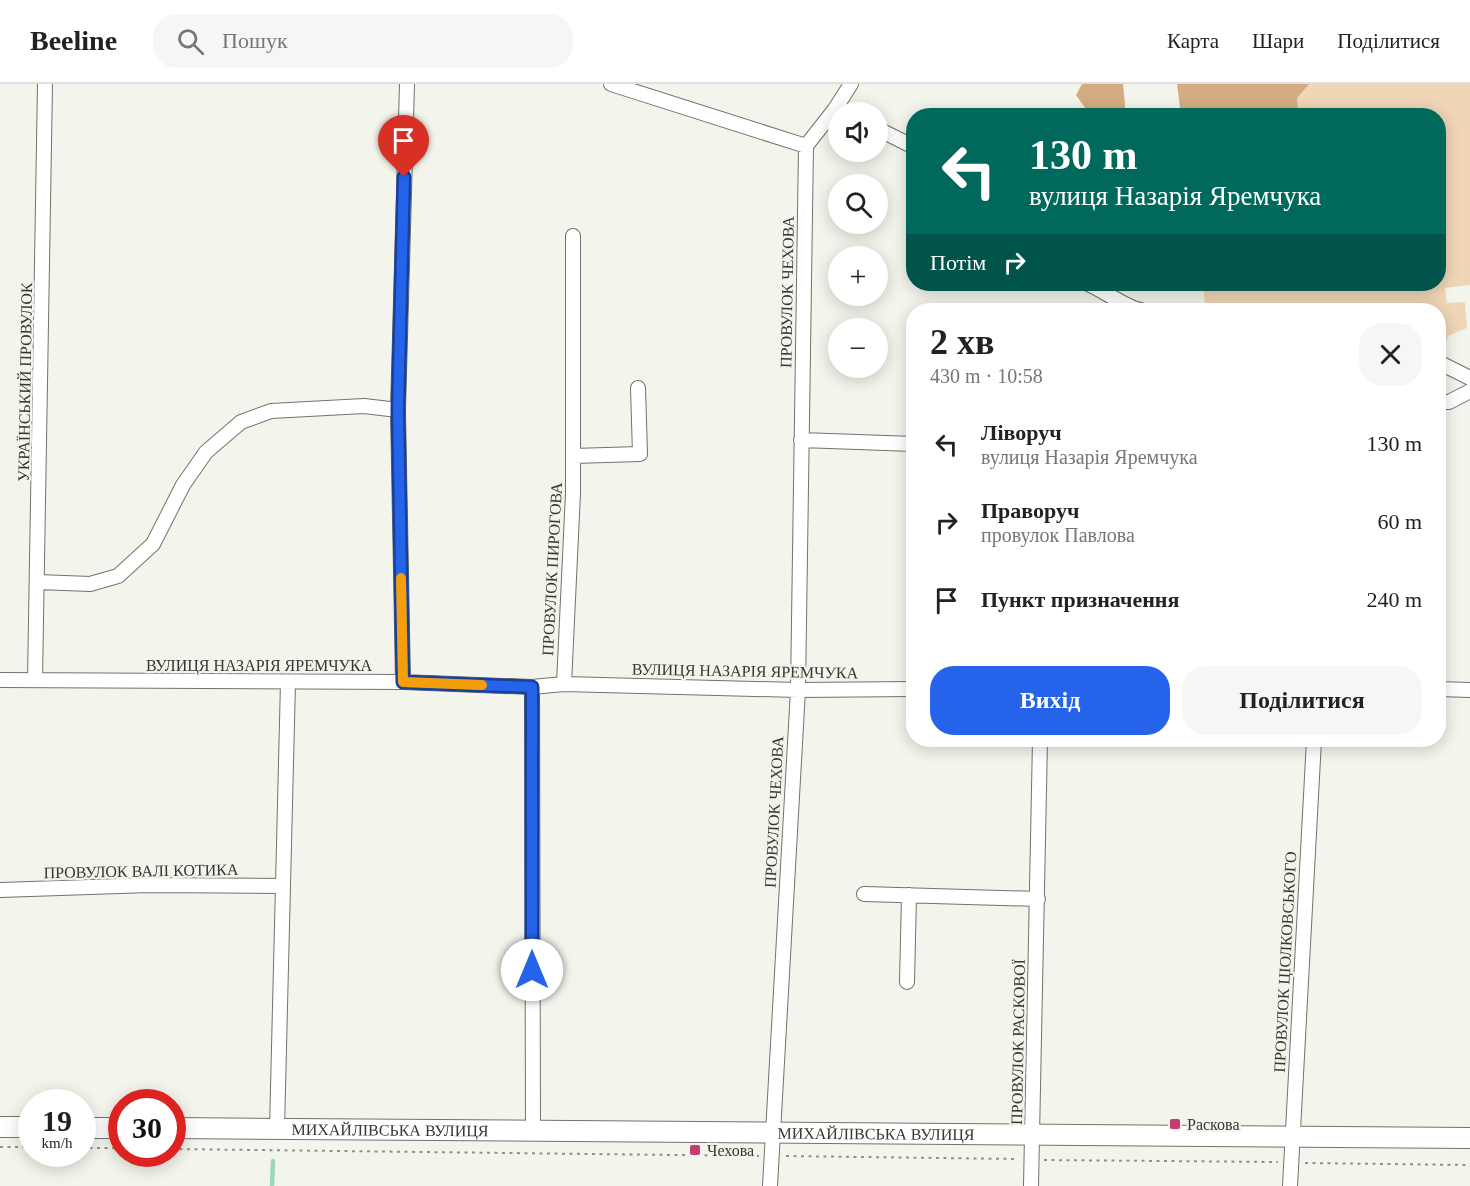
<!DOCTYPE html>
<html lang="uk">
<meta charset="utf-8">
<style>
body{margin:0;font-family:"Times New Roman",serif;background:#f6f6f6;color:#222;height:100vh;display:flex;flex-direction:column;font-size:22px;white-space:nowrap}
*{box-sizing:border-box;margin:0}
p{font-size:20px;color:#767676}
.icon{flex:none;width:33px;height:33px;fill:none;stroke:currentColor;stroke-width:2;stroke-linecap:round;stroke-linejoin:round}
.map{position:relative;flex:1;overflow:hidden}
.side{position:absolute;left:906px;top:219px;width:540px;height:444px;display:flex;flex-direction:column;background:#fff;border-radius:24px;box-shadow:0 3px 15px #0003}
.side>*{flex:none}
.hud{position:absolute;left:906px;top:24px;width:540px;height:183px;border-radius:24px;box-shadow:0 3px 15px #0003;background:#00695c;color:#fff;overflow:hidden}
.controls{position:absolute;left:828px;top:18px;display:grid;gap:12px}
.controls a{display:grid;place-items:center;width:60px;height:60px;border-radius:50%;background:#fff;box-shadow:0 3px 15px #0003;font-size:30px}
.speed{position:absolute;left:18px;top:1005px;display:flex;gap:12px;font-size:30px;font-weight:700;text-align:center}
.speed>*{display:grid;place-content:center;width:78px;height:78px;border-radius:50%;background:#fff;box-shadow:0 3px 15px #0003;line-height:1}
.speed small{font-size:15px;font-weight:400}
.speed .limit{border:9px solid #d22;background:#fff;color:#111}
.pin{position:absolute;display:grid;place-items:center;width:51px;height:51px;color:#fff;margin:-62px -26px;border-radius:50% 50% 50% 0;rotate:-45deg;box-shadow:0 0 6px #0007}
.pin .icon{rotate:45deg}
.me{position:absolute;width:66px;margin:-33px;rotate:0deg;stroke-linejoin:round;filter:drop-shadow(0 0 4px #0008)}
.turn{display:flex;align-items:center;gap:21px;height:126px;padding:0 24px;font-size:27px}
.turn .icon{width:78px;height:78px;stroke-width:2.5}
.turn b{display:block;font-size:42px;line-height:51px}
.then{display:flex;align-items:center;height:57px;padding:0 24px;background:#0003;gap:12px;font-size:22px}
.round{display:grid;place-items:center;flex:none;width:63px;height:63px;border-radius:24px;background:#f6f6f6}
.head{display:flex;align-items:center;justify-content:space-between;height:102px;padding:0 24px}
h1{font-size:36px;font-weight:800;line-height:45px}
.cta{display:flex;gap:12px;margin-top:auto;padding:12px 24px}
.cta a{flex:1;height:69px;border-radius:24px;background:#2563eb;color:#fff;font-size:24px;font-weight:800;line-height:69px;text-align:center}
.cta a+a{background:#f6f6f6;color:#222}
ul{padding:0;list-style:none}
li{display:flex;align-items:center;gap:18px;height:78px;padding:0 24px}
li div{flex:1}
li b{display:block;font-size:22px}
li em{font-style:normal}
header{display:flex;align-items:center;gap:36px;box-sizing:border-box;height:84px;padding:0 30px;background:#fff;border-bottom:2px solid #e0e0e0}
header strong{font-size:28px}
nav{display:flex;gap:33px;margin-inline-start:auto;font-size:21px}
.search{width:420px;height:54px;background:#f6f6f6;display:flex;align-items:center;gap:15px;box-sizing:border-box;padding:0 21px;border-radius:24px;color:#767676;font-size:22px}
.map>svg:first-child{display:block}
.green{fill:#f0d5b7}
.forest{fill:#d4ac81}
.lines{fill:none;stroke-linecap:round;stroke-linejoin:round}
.stream{stroke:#9cd7ba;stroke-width:4.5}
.street-casing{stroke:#71736b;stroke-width:16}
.secondary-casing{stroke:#71736b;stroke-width:22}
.path{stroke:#8f908a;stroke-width:2;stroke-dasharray:3 4.5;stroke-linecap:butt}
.street{stroke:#fff;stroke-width:14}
.secondary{stroke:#fff;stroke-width:20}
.route-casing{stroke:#184099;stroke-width:15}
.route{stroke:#2563eb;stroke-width:10}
.slow{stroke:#f59e0b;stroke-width:10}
.poi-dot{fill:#c53b73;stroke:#f3f5ec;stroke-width:2}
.labels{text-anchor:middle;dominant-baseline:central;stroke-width:4.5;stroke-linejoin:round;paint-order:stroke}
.street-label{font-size:16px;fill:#363633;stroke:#f3f5ec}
.poi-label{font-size:16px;fill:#363633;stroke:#f3f5ec;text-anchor:start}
</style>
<header>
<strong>Beeline</strong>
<div class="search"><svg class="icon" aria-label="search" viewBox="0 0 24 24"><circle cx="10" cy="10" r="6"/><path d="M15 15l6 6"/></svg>Пошук</div>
<nav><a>Карта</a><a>Шари</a><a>Поділитися</a></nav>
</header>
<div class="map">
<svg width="1470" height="1102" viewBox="0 0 1470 1102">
<rect width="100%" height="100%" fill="#f3f5ec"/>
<path class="green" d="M1183 0H1470V201L1445 204 1447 219 1465 218 1467 244 1448 252 1443 270 1439 269 1438 226H1369L1332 221 1205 225 1203 200H1438V32L1186 31Z"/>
<path class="forest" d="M1082 0H1123L1126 31H1090L1076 11Z
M1177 0H1309L1297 14 1298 32 1181 31Z"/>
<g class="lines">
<path class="stream" d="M272 1102 273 1077"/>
<g class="street-casing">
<path id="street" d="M611 0 806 62 835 25
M841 28 835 25 851 0
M878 45 914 63
M1088 200C1103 206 1128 225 1141 226
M1438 278 1470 294
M1438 318H1449L1470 307
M801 356 914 360
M573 372 640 370 638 304
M38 498 90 500 118 492 153 460 183 401 206 368 241 338 271 327 364 322 398 326
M0 596 403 598 532 603 564 600 798 606 914 605
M35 596 45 0
M403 598 398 326 407 0
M564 600 573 409V152
M532 603 533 1047
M1438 605 1470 606
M0 806 150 801 283 802
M864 810 1038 815
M907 898 909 811
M277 1045 288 598
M770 1102 798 606 806 62
M1031 1102 1040 656
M1290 1102 1314 656"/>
</g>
<g class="secondary-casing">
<g id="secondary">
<path d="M0 1043H32"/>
<path d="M82 1044H122"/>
<path id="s1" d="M172 1044 1470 1054"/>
</g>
</g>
<path class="path" d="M0 1063H32
M82 1064H122
M172 1065 759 1072
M786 1072 1017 1075
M1044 1076 1278 1078
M1305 1079 1470 1081"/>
<use href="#street" class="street"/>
<use href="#secondary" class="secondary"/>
</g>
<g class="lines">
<g class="route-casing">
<path id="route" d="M404 93 398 326 403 598 532 603V886"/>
</g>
<use href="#route" class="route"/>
<path class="slow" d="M401 494 403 598 482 601"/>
</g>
<g class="poi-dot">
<rect x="1169" y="1034" width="12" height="12" rx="3"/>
<rect x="689" y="1060" width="12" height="12" rx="3"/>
</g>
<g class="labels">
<g class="street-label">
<text transform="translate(787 208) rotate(-89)">ПРОВУЛОК ЧЕХОВА</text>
<text transform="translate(25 298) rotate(-89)">УКРАЇНСЬКИЙ ПРОВУЛОК</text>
<text transform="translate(552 485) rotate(-87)">ПРОВУЛОК ПИРОГОВА</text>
<text x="259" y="581">ВУЛИЦЯ НАЗАРІЯ ЯРЕМЧУКА</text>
<text transform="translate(745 587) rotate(1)">ВУЛИЦЯ НАЗАРІЯ ЯРЕМЧУКА</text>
<text transform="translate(774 728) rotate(-87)">ПРОВУЛОК ЧЕХОВА</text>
<text transform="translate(141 787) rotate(-1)">ПРОВУЛОК ВАЛІ КОТИКА</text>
<text transform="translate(1285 878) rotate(-87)">ПРОВУЛОК ЦІОЛКОВСЬКОГО</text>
<text transform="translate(1018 958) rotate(-89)">ПРОВУЛОК РАСКОВОЇ</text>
<text stroke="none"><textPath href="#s1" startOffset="218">МИХАЙЛІВСЬКА ВУЛИЦЯ</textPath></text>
<text stroke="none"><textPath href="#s1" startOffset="704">МИХАЙЛІВСЬКА ВУЛИЦЯ</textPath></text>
</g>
<g class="poi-label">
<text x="1187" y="1040">Раскова</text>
<text x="707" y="1066">Чехова</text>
</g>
</g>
</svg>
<div class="controls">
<a><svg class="icon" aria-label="sound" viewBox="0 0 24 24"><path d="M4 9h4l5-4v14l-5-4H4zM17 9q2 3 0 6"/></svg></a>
<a><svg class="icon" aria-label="search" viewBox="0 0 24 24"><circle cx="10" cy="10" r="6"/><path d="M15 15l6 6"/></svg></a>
<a>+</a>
<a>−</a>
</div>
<div class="speed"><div>19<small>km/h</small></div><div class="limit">30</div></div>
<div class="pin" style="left:404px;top:93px;background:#d93025"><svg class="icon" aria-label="arrive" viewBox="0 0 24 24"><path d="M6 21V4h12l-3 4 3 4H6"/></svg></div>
<svg class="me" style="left:532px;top:886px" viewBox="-20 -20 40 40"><circle r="19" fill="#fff"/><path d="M0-13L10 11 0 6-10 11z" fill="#2563eb"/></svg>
<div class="hud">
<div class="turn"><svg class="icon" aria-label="left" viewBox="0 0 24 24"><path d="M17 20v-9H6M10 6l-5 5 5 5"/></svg><div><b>130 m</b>вулиця Назарія Яремчука</div></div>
<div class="then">Потім<svg class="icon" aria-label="right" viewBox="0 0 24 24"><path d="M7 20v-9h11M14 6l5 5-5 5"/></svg></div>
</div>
<section class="side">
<div class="head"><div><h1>2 хв</h1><p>430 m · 10:58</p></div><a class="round"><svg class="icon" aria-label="close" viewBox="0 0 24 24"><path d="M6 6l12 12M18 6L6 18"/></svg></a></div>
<ul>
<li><svg class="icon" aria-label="left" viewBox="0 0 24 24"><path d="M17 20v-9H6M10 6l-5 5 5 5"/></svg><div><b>Ліворуч</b><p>вулиця Назарія Яремчука</p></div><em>130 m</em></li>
<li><svg class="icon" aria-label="right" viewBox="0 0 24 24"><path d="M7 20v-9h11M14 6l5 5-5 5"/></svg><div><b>Праворуч</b><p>провулок Павлова</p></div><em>60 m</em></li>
<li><svg class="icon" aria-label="arrive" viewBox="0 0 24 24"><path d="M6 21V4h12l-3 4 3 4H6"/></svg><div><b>Пункт призначення</b></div><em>240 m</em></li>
</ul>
<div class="cta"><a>Вихід</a><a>Поділитися</a></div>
</section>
</div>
